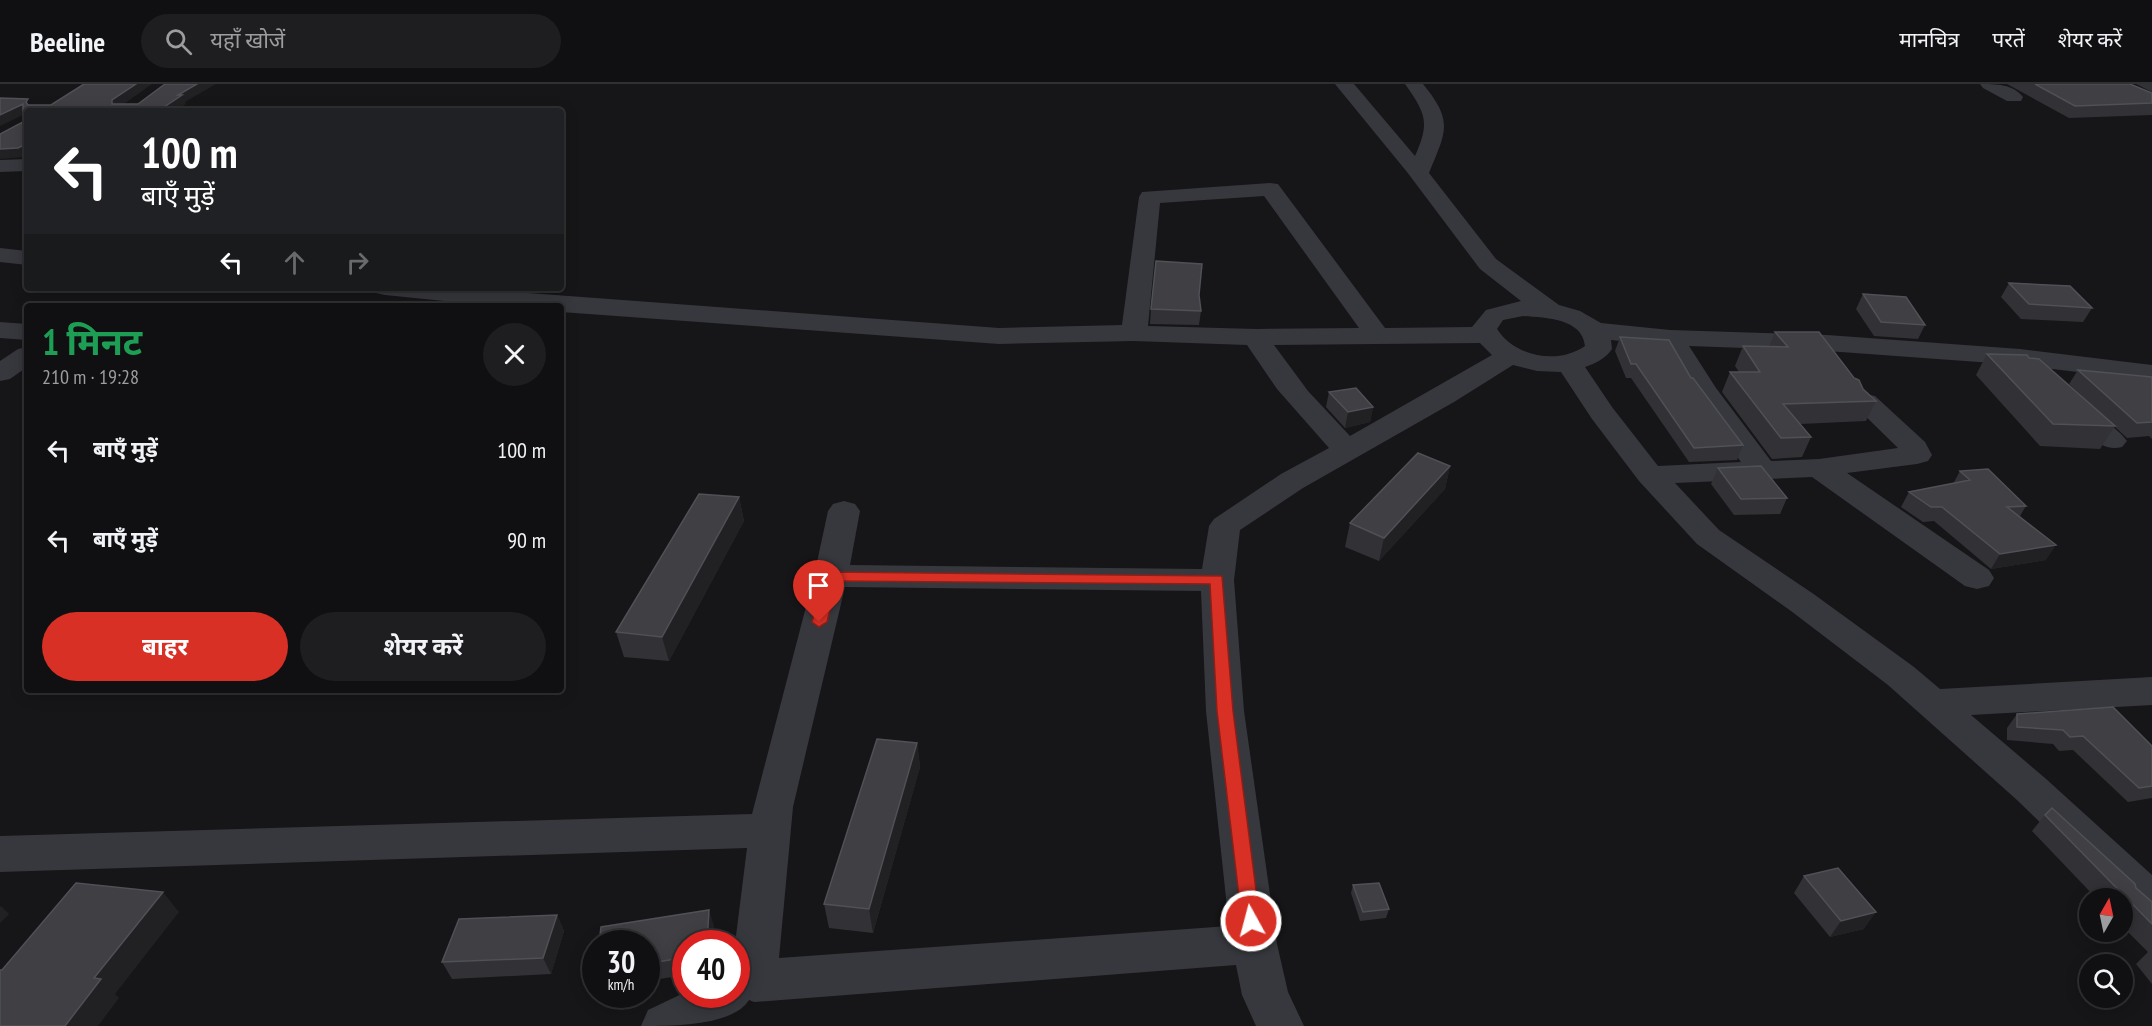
<!DOCTYPE html>
<html lang="hi">
<meta charset="utf-8">
<style>
body{margin:0;font-family:"PT Sans Narrow","Noto Sans Devanagari",sans-serif;background:#1e1e20;color:#f1f3f6;height:100vh;display:flex;flex-direction:column;font-size:22px;white-space:nowrap}
*{box-sizing:border-box;margin:0}
p{font-size:20px;color:#9c9d9f}
.icon{flex:none;width:33px;height:33px;fill:none;stroke:currentColor;stroke-width:2;stroke-linecap:round;stroke-linejoin:round}
.map{position:relative;flex:1;overflow:hidden}
.details{position:absolute;left:24px;top:219px;width:540px;height:390px;display:flex;flex-direction:column;background:#101012;border-radius:6px;box-shadow:0 3px 15px #0003,0 0 0 2px #303032}
.details>*{flex:none}
.banner{position:absolute;left:24px;top:24px;width:540px;height:183px;border-radius:6px;box-shadow:0 3px 15px #0003,0 0 0 2px #303032;background:#202124;color:#fff;overflow:hidden}
.needle{width:39px;rotate:9deg}
.tools{position:absolute;left:2079px;top:804px;display:grid;gap:12px}
.tools a{display:grid;place-items:center;width:54px;height:54px;border-radius:50%;background:#101012;box-shadow:0 3px 15px #0003,0 0 0 2px #303032;font-size:30px}
.speed{position:absolute;left:582px;top:846px;display:flex;gap:12px;font-size:30px;font-weight:700;text-align:center}
.speed>*{display:grid;place-content:center;width:78px;height:78px;border-radius:50%;background:#101012;box-shadow:0 3px 15px #0003,0 0 0 2px #303032;line-height:1}
.speed small{font-size:15px;font-weight:400}
.speed .limit{border:9px solid #d22;background:#fff;color:#111}
.pin{position:absolute;display:grid;place-items:center;width:51px;height:51px;color:#fff;margin:-62px -26px;border-radius:50% 50% 50% 0;rotate:-45deg;box-shadow:0 0 6px #0007}
.pin .icon{rotate:45deg}
.me{position:absolute;width:66px;margin:-33px;rotate:353deg;stroke-linejoin:round;filter:drop-shadow(0 0 4px #0008)}
.turn{display:flex;align-items:center;gap:21px;height:126px;padding:0 18px;font-size:27px}
.turn .icon{width:78px;height:78px;stroke-width:2.5}
.turn b{display:block;font-size:42px;line-height:51px}
.lanes{display:flex;align-items:center;height:57px;padding:0 18px;background:#0003;justify-content:center;gap:30px;direction:ltr}
.lanes .off{opacity:.35}
.round{display:grid;place-items:center;flex:none;width:63px;height:63px;border-radius:32px;background:#1e1e20}
.summary{display:flex;align-items:center;justify-content:space-between;height:102px;padding:0 18px}
h1{font-size:36px;font-weight:700;line-height:45px;color:#1e9e55}
.cta{display:flex;gap:12px;margin-top:auto;padding:12px 18px}
.cta a{flex:1;height:69px;border-radius:36px;background:#d93025;color:#fff;font-size:24px;font-weight:700;line-height:69px;text-align:center}
.cta a+a{background:#1e1e20;color:#f1f3f6}
ul{padding:0;list-style:none}
li{display:flex;align-items:center;gap:18px;height:90px;padding:0 18px}
li div{flex:1}
li b{display:block;font-size:22px}
li em{font-style:normal}
header{display:flex;align-items:center;gap:36px;box-sizing:border-box;height:84px;padding:0 30px;background:#101012;border-bottom:2px solid #303032}
header strong{font-size:28px}
nav{display:flex;gap:33px;margin-inline-start:auto;font-size:21px}
.search{width:420px;height:54px;background:#1e1e20;display:flex;align-items:center;gap:15px;box-sizing:border-box;padding:0 21px;border-radius:33px;color:#9c9d9f;font-size:22px}
.map>svg:first-child{display:block}
.lines{fill:none;stroke-linecap:round;stroke-linejoin:round}
.minor{fill:#37383d;fill-rule:evenodd}
.wall{fill:#323236}
.shaded-wall{fill:#212124}
.building{fill:#3f3f44;stroke:#4f5156;stroke-width:1.5}
.route{fill:#d93025;stroke:#8d1f18;stroke-width:1.5}
</style>
<header>
<strong>Beeline</strong>
<div class="search"><svg class="icon" aria-label="search" viewBox="0 0 24 24"><circle cx="10" cy="10" r="6"/><path d="M15 15l6 6"/></svg>यहाँ खोजें</div>
<nav><a>मानचित्र</a><a>परतें</a><a>शेयर करें</a></nav>
</header>
<div class="map">
<svg width="2152" height="942" viewBox="0 0 2152 942">
<rect width="100%" height="100%" fill="#161618"/>
<g class="lines">
<path class="minor" d="M1335 0H1354L1415 72C1430 38 1426 30 1405 0H1423C1454 38 1446 47 1429 89L1496 175 1559 221 1580 227 1601 239 1670 246 1827 251 2020 265 2152 281V297L2020 281 1827 267 1689 262 1716 304 1771 377 1819 375 1898 364 1851 318 1855 312 1865 310 1875 312 1925 358 1932 371 1928 377 1917 380 1847 389 1989 486 1994 494 1989 502 1977 505 1965 502 1812 393 1675 399 1719 446 1815 511 1914 583 1940 605 2152 593V621L1971 631 2045 694 2152 791V838L2136 832 2122 819V814H2118L2017 716 1888 601 1791 527 1697 460 1639 397 1592 335 1561 288 1537 287 1513 281 1454 318 1303 404 1240 446 1234 496 1244 627 1277 860 1288 908 1304 942H1256L1242 911 1236 881 754 918 749 916C733 942 672 942 641 942L648 926 686 908V910H736L735 860 747 764 0 788V752L752 730 814 492 828 427 833 420 844 417 855 420 860 427 850 481 1202 485 1209 442 1214 435 1281 390 1329 364 1277 305 1247 261 1134 257 999 260 561 228V222H494L385 211 376 209 373 204H462L999 244 1122 241 1139 113 1142 108 1270 99 1278 100 1385 244 1472 243 1486 226 1521 217 1480 185 1407 88ZM1264 112 1359 244 1256 245 1148 242 1160 119ZM1523 232C1545 234 1582 234 1585 262 1558 281 1515 273 1497 245L1503 236ZM1611 256 1661 261 1691 309 1741 378 1658 382 1612 323 1585 283C1596 279 1605 275 1612 265ZM1480 259 1492 271 1350 352 1308 307 1274 261ZM845 503 1201 507 1206 627 1229 842 779 874 793 723Z
M1980 0C1996 0 2013 0 2023 13L2021 17H2007L1983 4Z
M27 75V87L0 88V76Z
M0 164 27 167V181L0 178Z
M0 238 27 240V256L0 254Z
M27 263V283L10 295 0 297V277L18 265Z
M2074 314 2084 316 2122 351 2127 357 2122 363C2098 369 2081 344 2064 328L2060 322 2064 316Z"/>
</g>
<path class="wall" d="M2007 0H2130L2152 9V31L2069 34Z
M2136 0H2152V8Z
M2009 199 2092 224 2083 238 2021 235 2001 213Z
M1863 210 1925 241 1918 255 1874 252 1856 225Z
M1199 213 1201 227 1199 241 1150 240 1151 225Z
M1775 248 1854 294 1863 305 1876 317 1866 337 1800 340 1811 353 1802 373 1772 375 1722 308 1730 288H1739L1735 282 1743 262 1769 263Z
M1620 253 1691 294 1743 361 1737 376 1689 378 1631 294H1626L1615 267Z
M1987 270 2029 274 2115 342 2100 365 2040 362 1976 291Z
M2078 286 2152 293V355L2149 352 2127 354 2069 300Z
M1329 308 1373 323 1370 338 1345 344 1326 323Z
M1450 382 1445 405 1379 477 1345 463 1350 439Z
M1718 384 1787 414 1780 430 1734 431 1711 400Z
M1960 387 2026 422 2020 432 2046 476 1991 485 1934 437 1923 438 1901 423 1909 408 1953 400Z
M739 413 744 437 669 577 624 573 616 548Z
M2017 630 2152 662V714L2128 718 2073 666 2059 667 2053 660 2007 656V644Z
M917 659 920 683 873 849 829 844 824 820Z
M2045 731 2152 818V900L2136 880 2148 868 2122 842V814H2096L2032 747Z
M1804 792 1864 845 1830 853 1794 809Z
M1353 801 1389 825 1386 834 1360 837 1351 809Z
M557 831 564 847 551 890 452 895 442 878Z
M714 842 713 860H686V891L646 897V860Z"/>
<path class="shaded-wall" d="M136 0H152L117 25 112 20V16Z
M197 0H216L185 18 186 20 175 27H158L178 11Z
M23 20 27 29 0 42V31Z
M24 61 27 67V71L23 73 0 75V65Z
M1373 323 1370 338 1345 344 1348 328Z
M1450 382 1445 405 1379 477 1384 454Z
M739 413 744 437 669 577 662 553Z
M2056 461 2046 476 1991 485 2000 470Z
M917 659 920 683 873 849 869 825Z
M163 808 179 828 115 910 119 914 98 942H65L94 894Z
M1 822 9 830 0 839V823Z
M709 826 714 842 713 860H707Z
M1876 828 1864 845 1830 853 1841 837Z
M557 831 564 847 551 890 543 874Z"/>
<path class="building" d="M84 0H136L112 16V20H138L165 0H197L178 11H182L158 27H27V61H24L18 64 0 65V50L23 38V20L0 31V14L28 15 26 18 28 21H51Z
M2035 0H2130L2152 9V19L2075 22Z
M1156 177 1202 180 1199 211 1201 227 1151 225Z
M2009 199 2070 202 2092 224 2029 220Z
M1863 210 1906 213 1925 241 1881 238Z
M1775 248H1819L1854 294 1859 296 1863 305 1876 317 1783 320 1811 353 1781 354 1730 288H1760L1743 262 1788 263Z
M1620 253 1669 256 1691 294H1693L1743 361 1694 364 1636 280H1631Z
M1987 270 2027 271 2029 274 2039 275 2115 342 2053 340Z
M2078 286 2152 293V338L2137 339Z
M1356 304 1373 323 1348 328 1329 308Z
M1418 369 1450 382 1384 454 1350 439Z
M1761 382 1787 414 1741 415 1718 384Z
M1988 385 2026 422 2007 423 2056 461 2000 470 1942 423H1931L1909 408 1970 396 1960 387Z
M699 410 739 413 662 553 616 548Z
M2113 623 2152 662V702L2139 704 2083 652 2070 653 2063 646 2017 643V630Z
M877 655 917 659 869 825 824 820Z
M2052 724 2135 800 2136 804 2152 818V840L2045 731Z
M1838 784 1876 828 1841 837 1804 792Z
M76 799 163 808 94 894 101 895 65 942H0V886H2Z
M1379 799 1389 825 1363 828 1353 801Z
M709 826 707 860H686V873L646 880V860H599L601 843Z
M557 831 543 874 442 878 459 835Z"/>
<path class="route" d="M831 488 1222 492 1233 627 1260 837 1258 842 1251 845 1245 842 1242 837 1217 627 1210 500 837 497 827 538 819 543 812 538 824 492Z"/>
</svg>
<div class="tools">
<a><svg class="needle" viewBox="-14 -14 28 28"><path d="M0-13l5 13h-10z" fill="#e53935"/><path d="M0 13l5-13h-10z" fill="#9c9d9f"/></svg></a>
<a><svg class="icon" aria-label="search" viewBox="0 0 24 24"><circle cx="10" cy="10" r="6"/><path d="M15 15l6 6"/></svg></a>
</div>
<div class="speed"><div>30<small>km/h</small></div><div class="limit">40</div></div>
<div class="pin" style="left:819px;top:538px;background:#d93025"><svg class="icon" aria-label="arrive" viewBox="0 0 24 24"><path d="M6 21V4h12l-3 4 3 4H6"/></svg></div>
<svg class="me" style="left:1251px;top:837px" viewBox="-20 -20 40 40"><circle r="17" fill="#d93025" stroke="#fff" stroke-width="3"/><path d="M0-11L8 9 0 5-8 9z" fill="#fff"/></svg>
<div class="banner">
<div class="turn"><svg class="icon" aria-label="left" viewBox="0 0 24 24"><path d="M17 20v-9H6M10 6l-5 5 5 5"/></svg><div><b>100 m</b>बाएँ मुड़ें</div></div>
<div class="lanes"><svg class="icon" aria-label="left" viewBox="0 0 24 24"><path d="M17 20v-9H6M10 6l-5 5 5 5"/></svg><svg class="icon off" aria-label="ahead" viewBox="0 0 24 24"><path d="M12 20V5M6 11l6-6 6 6"/></svg><svg class="icon off" aria-label="right" viewBox="0 0 24 24"><path d="M7 20v-9h11M14 6l5 5-5 5"/></svg></div>
</div>
<section class="details">
<div class="summary"><div><h1>1 मिनट</h1><p>210 m · 19:28</p></div><a class="round"><svg class="icon" aria-label="close" viewBox="0 0 24 24"><path d="M6 6l12 12M18 6L6 18"/></svg></a></div>
<ul>
<li><svg class="icon" aria-label="left" viewBox="0 0 24 24"><path d="M17 20v-9H6M10 6l-5 5 5 5"/></svg><div><b>बाएँ मुड़ें</b></div><em>100 m</em></li>
<li><svg class="icon" aria-label="left" viewBox="0 0 24 24"><path d="M17 20v-9H6M10 6l-5 5 5 5"/></svg><div><b>बाएँ मुड़ें</b></div><em>90 m</em></li>
</ul>
<div class="cta"><a>बाहर</a><a>शेयर करें</a></div>
</section>
</div>
